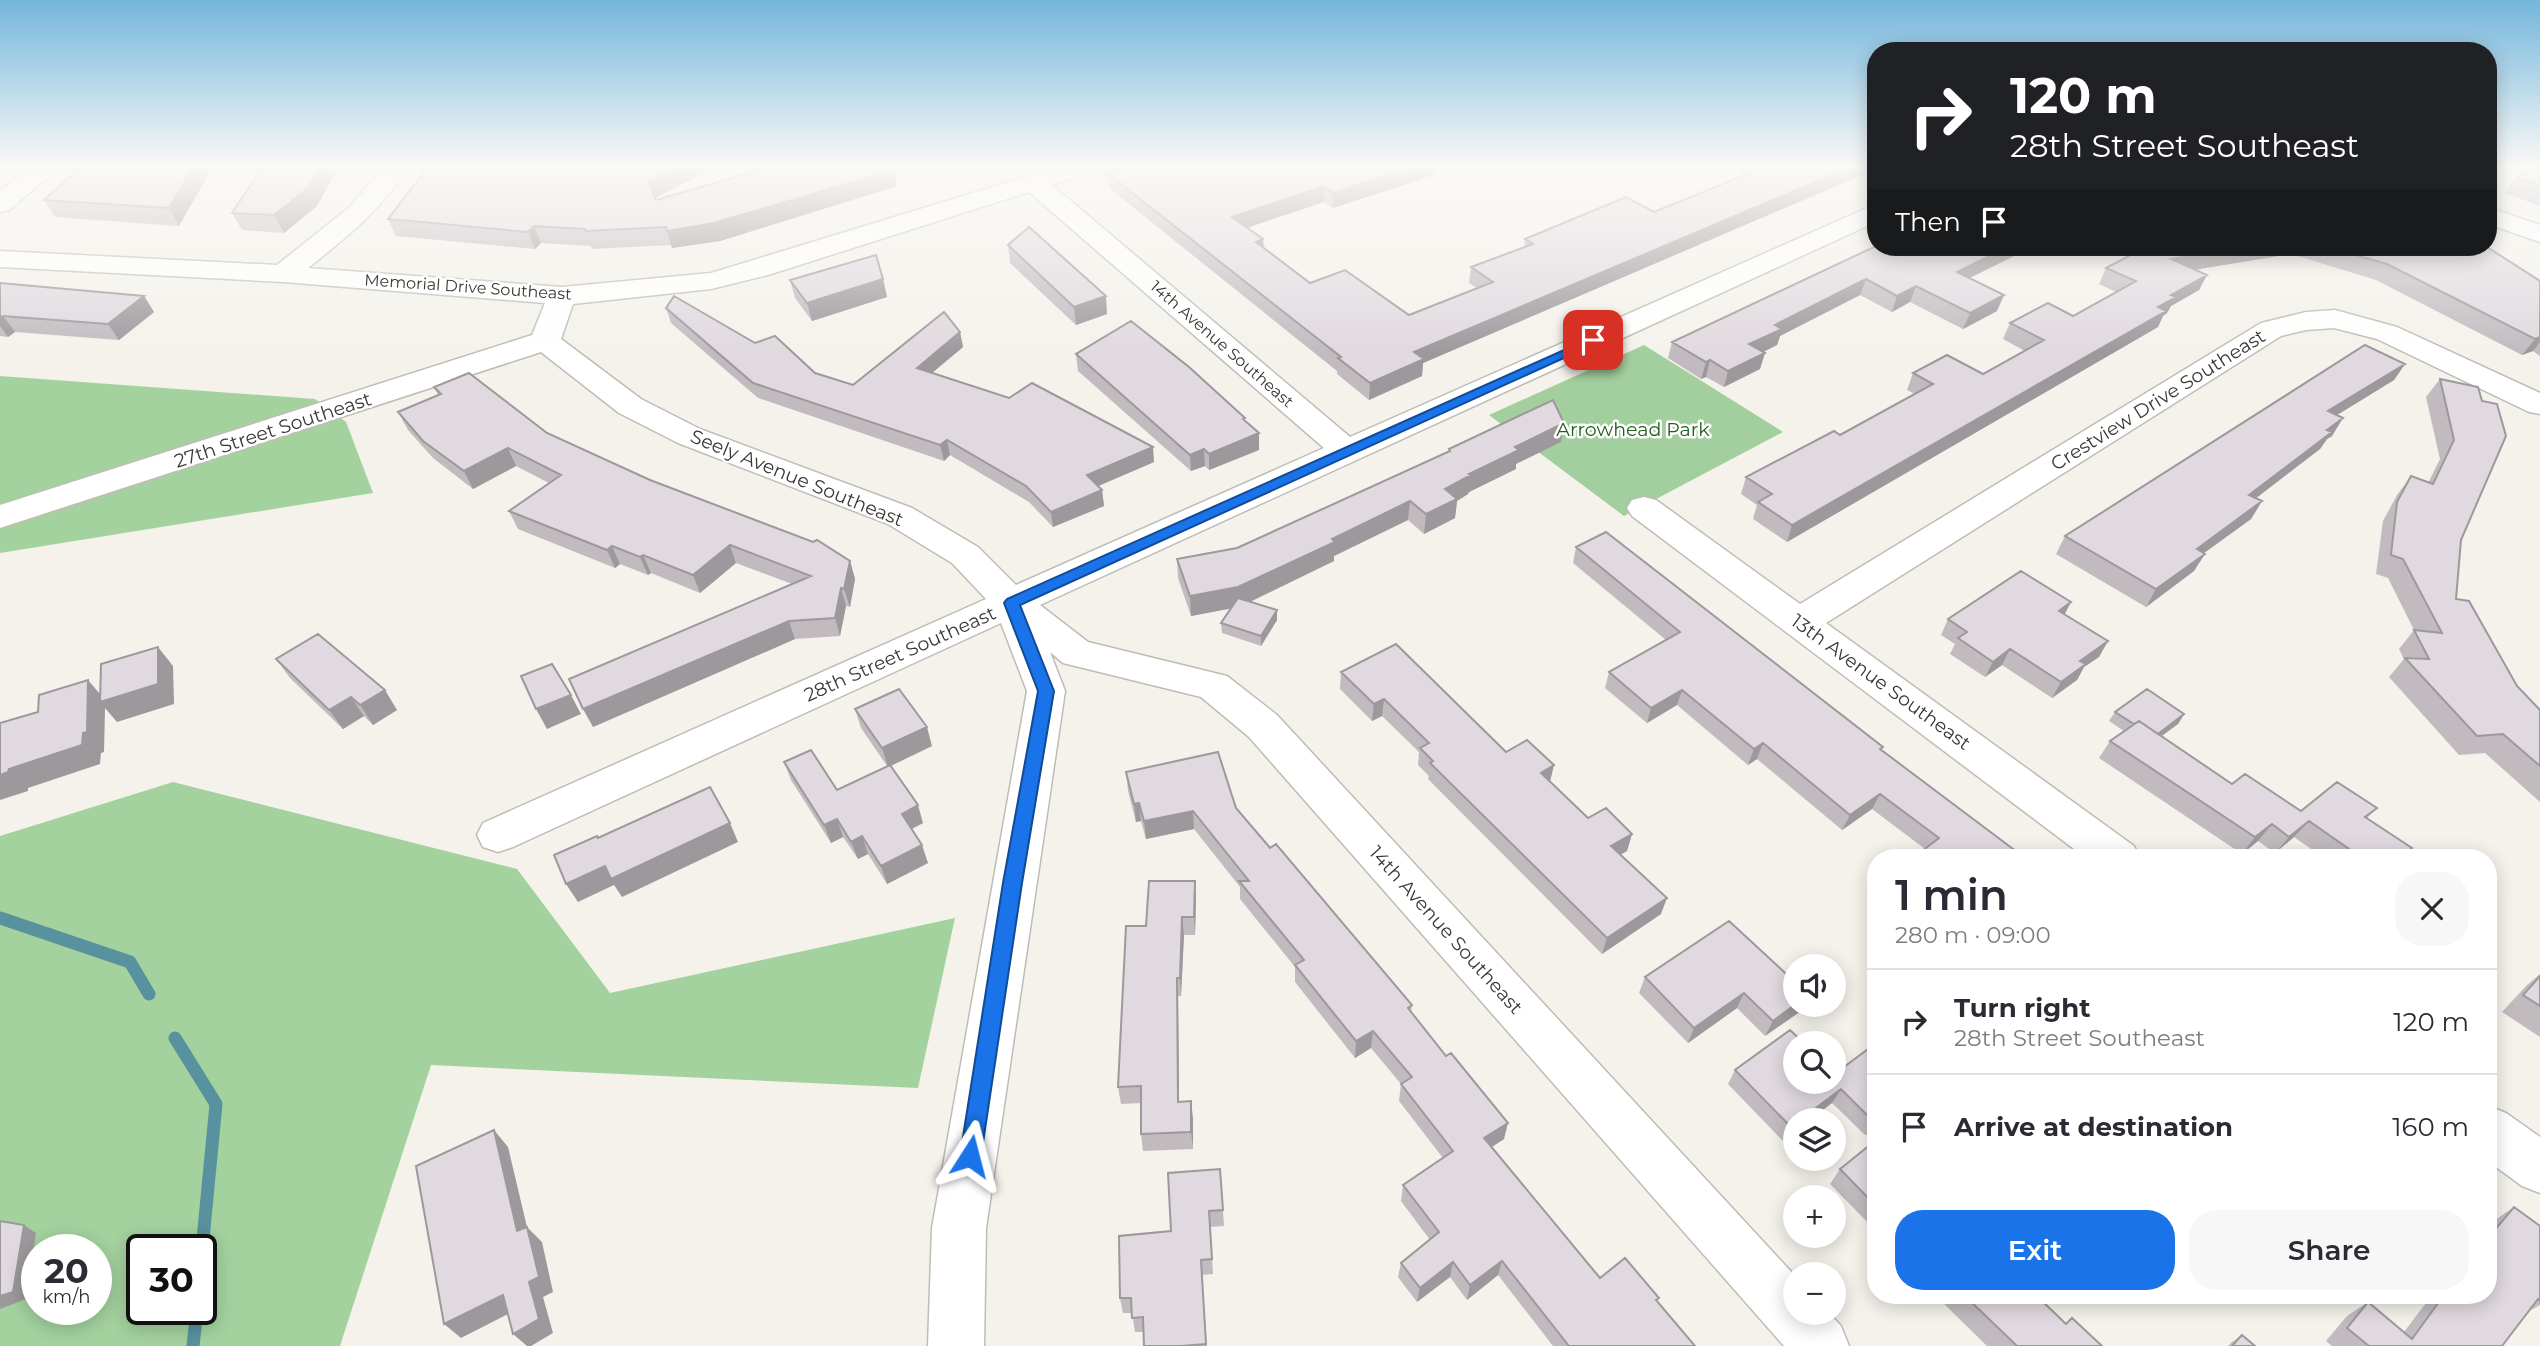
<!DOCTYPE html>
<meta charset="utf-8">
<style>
body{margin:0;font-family:Montserrat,sans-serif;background:#f7f7f7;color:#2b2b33;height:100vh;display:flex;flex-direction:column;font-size:26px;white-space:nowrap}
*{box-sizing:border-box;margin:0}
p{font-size:23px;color:#7c7c81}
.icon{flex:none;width:38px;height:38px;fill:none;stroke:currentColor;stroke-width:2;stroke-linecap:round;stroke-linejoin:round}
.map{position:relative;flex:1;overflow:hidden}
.details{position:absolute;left:1867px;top:849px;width:630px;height:455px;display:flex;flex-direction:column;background:#fff;border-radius:28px;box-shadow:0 4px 18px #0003}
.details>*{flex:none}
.hud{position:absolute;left:1867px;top:42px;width:630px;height:214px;border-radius:28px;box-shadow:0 4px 18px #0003;background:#202124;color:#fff;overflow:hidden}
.tools{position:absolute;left:1783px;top:954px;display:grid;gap:14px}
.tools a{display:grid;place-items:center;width:63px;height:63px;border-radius:50%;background:#fff;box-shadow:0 4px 18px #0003;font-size:35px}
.speed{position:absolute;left:21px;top:1234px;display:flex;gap:14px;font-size:35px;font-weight:700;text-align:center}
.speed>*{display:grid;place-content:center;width:91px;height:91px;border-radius:50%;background:#fff;box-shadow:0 4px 18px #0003;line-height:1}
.speed small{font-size:18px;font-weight:400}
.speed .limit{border:4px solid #111;border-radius:10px;background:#fff;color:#111}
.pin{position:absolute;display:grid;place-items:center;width:60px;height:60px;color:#fff;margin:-30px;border-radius:14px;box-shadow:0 4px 10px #0006}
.me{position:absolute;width:77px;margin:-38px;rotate:9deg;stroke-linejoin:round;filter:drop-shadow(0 0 5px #0008)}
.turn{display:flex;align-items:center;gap:24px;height:147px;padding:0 28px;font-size:32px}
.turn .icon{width:91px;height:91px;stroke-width:2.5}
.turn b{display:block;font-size:49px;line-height:60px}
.then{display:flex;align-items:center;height:66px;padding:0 28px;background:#0003;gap:14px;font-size:26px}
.round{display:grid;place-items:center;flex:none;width:74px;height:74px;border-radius:28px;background:#f7f7f7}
.head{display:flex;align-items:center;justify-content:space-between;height:119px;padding:0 28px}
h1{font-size:42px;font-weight:600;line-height:52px}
.button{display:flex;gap:14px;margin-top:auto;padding:14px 28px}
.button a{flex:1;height:80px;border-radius:28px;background:#1a73e8;color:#fff;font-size:28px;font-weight:600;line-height:80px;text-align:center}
.button a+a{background:#f7f7f7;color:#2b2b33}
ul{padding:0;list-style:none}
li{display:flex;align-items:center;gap:21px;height:105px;padding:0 28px;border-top:2px solid #e1e1e2}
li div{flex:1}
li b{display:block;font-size:26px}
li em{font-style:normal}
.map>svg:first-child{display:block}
.green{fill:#a3ce9d}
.forest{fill:#a4d29f;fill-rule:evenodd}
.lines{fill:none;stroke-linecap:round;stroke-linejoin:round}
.stream{stroke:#58929e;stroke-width:13}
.minor-casing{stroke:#bebdb5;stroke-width:3}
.minor{fill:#fff;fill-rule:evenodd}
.wall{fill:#c1bbc0}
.shaded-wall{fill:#9d989c}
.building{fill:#e0d9df;stroke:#9d989c;stroke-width:2}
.route{fill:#1a73e8;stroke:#114b97;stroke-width:2}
.labels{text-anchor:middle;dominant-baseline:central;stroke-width:5;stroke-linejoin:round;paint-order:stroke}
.far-street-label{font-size:16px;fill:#383835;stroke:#fff}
.street-label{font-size:19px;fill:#383835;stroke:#fff}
.park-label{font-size:19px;fill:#235e1e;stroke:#fff}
</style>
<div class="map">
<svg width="2540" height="1346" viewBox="0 0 2540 1346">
<rect width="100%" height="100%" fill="#f4f2eb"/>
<path class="green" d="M1644 345 1783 432 1624 516 1489 415Z"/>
<path class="forest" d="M0 376 315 399 346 422 373 493 0 553Z
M173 782 517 869 610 993 955 918 918 1088 431 1065 340 1346H0V836ZM37 1250H96V1309H37ZM142 1250H201V1309H142Z"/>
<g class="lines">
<path class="stream" d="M0 918 130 962 149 994
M175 1038 216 1104 201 1260
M193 1346 197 1309"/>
<g class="minor-casing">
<path id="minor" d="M33 166H61L9 210 0 212V191Z
M384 166H409C383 208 347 237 308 268L562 287 711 273 1061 166H1097L1094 171 1052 185 1350 437 1876 204V222L1040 605 1088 642 1227 676 1277 715 1796 1277V1312H1828L1841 1326 1849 1346H1784L1249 737 1201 697 1063 663 1050 652 1065 691 986 1228 984 1346H928L932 1228 1027 691 1001 623 513 847 498 852 483 847 477 835 483 823 986 599 952 563 888 524 678 443 619 413 541 352 0 528V505L532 335 545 303 283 282 0 267V251L277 265 351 206ZM1029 192 1324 448 1016 585 978 547 912 508 700 429 641 399 561 339 573 304 711 289 768 275Z
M2488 207 2540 225V242L2488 224Z
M2335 310 2397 327 2540 393V414L2529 412 2377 339 2334 328 2306 330 2281 336 1826 623 2134 846 2140 858H2086L1632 516 1627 508 1632 500 1644 497 1656 500 1800 604 2261 323 2306 312Z
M2488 1106 2506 1113 2540 1137V1193L2522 1186 2488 1161Z"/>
</g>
<use href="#minor" class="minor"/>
</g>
<path class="wall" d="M429 166H713L714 168 655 198 656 200 897 186 720 241 672 248 671 245 592 249 591 246 541 243 535 249 396 236 388 219Z
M1741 166H1876L1423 363 1422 376 1369 400 1337 374V371L1109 188 1107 173 1159 169 1434 175 1333 208 1324 202 1247 228 1263 239 1264 248 1310 283 1409 315 1477 288 1469 283 1471 267 1524 247 1525 239 1654 212 1738 178Z
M2540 166V206L2505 193 2516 177Z
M212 168 179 226 55 217 44 200Z
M317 206 284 233 242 230 232 213Z
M1008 245 1107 314 1076 325 1010 263Z
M1876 247H2032L1970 278 1997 311 1963 329 1910 302 1892 312 1860 295 1780 336 1777 345 1763 352 1760 369 1724 387 1706 377 1701 379 1668 358 1672 342Z
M2130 247H2487L2540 281V356L2533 351 2522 355 2376 280 2291 254 2196 269 2207 275 2199 290 2171 306 2167 313 2163 316 2158 327 1787 542 1753 519 1757 505 1741 494 1746 477 1840 435 1915 394 1907 390 1913 373 1983 374 2025 351 2003 339 2010 323 2073 316 2116 292 2099 284 2106 268 2139 251Z
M883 279 887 297 812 321 795 298 790 280Z
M0 283 144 296 154 312 119 340 15 332 8 337 0 336Z
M666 308 755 343 815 373 853 385 960 332 963 347 932 373 1154 462 1098 486 1102 490 1104 506 1053 527 1029 502 950 455 944 461 758 398 671 323Z
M1076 354 1245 418V421L1259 450 1209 470 1205 466 1191 471 1078 371Z
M2405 364 2394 380 2337 415 2332 436 2327 439 2320 449 2256 498 2262 501 2251 519 2204 553 2194 571 2146 607 2056 554 2065 536Z
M2440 379 2478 387 2461 540 2456 599 2517 686 2540 710V802L2485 753 2459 755 2389 677 2404 659 2399 649 2414 630 2388 578 2376 574 2383 521 2397 495 2411 476 2428 483 2440 459 2426 397Z
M434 387 547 433 650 480 850 561 855 579 850 607 846 606 840 636 795 639 593 727 792 584 736 563 700 593 651 573 648 575 620 564 615 568 518 529 509 511 549 483 516 466 473 489 433 458 408 430 398 412 438 395Z
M1561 442 1516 464V469L1469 492 1468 494 1457 501 1455 518 1424 534 1408 520 1334 556V561L1250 602 1277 610V620L1261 646 1222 633 1221 623 1232 608 1191 616 1178 578 1177 559 1237 548 1448 452 1449 449Z
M1576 547 1882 750 2025 858 1925 849 1872 809 1842 830 1757 759 1748 765 1677 705 1647 723 1605 688 1609 672 1666 640 1573 563Z
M2071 602 2065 614 2099 657 2084 667 2077 680 2052 698 2002 665 1985 677 1950 654 1955 644 1941 635 1948 619Z
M276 659 397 710 373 725 364 716 343 729 290 678Z
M1341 672 1506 752 1550 782 1588 818 1632 834 1627 851 1620 854 1661 914 1602 954 1428 779 1429 776 1418 765 1419 752 1382 716 1372 721 1340 689Z
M855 709 932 746 891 766 923 823 912 829 928 863 887 884 868 854 858 859 843 837 831 843 791 780 784 762 837 790 887 766 861 728Z
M2115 712 2184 714 2178 724 2161 736 2232 784 2301 811 2377 808 2367 818 2402 858H2324L2294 837 2275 853 2258 841 2242 854 2099 758 2110 741 2124 731 2109 721Z
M1126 772 1236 808 1412 1005 1411 1013 1504 1139 1491 1147 1600 1278 1657 1301 1695 1346H1553L1498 1275 1467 1300 1450 1277 1417 1302 1398 1277 1401 1263 1430 1240 1401 1201 1403 1185 1443 1158 1399 1101 1401 1084 1371 1048 1355 1058 1295 982V967L1240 899V887L1194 829 1146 839 1141 821 1136 822 1128 791Z
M1195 881 1196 899 1195 935H1184L1181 996H1178L1179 1102 1191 1101 1193 1149 1143 1151 1141 1134V1103L1121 1104 1118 1087 1146 926Z
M2540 974V1037L2502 1012 2526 986Z
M1645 977 1796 983 1801 1011 1765 1036 1737 1008 1688 1043 1639 993Z
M1876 1057V1127L1865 1135 1832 1103 1796 1120V1131L1783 1141 1728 1084 1735 1070 1836 1073Z
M1876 1140V1231L1830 1184 1840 1169Z
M1220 1169 1224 1226 1210 1227 1213 1274 1202 1275 1207 1346H1144V1332H1135L1132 1313H1123L1120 1298 1171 1231Z
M2514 1207 2540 1226V1305L2529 1311 2502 1346H2332L2326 1341 2347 1316 2368 1302 2404 1332 2432 1295H2488V1226L2492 1222Z
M1943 1295H2036L2065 1324 2072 1318 2102 1346H1987L1939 1299Z
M2242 1335 2255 1346H2228L2232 1342Z"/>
<path class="shaded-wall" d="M194 166H210L212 168 179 226 169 208Z
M321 166H339L317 206 284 233 274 215Z
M680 166H713L714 168 654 198 648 181Z
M1418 166H1435L1434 175 1333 208V193Z
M1853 166H1876V169L1423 363 1422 376 1369 400 1370 383 1414 352Z
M894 170 897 186 720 241 672 248 667 231Z
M1324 186V202L1233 232 1232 217Z
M534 226 541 243 535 249 528 232Z
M1263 239 1264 255 1256 242Z
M2007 247H2032L1951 287 1957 272Z
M2247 247H2295L2291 254 2163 275 2171 259Z
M2207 275 2199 290 2171 306 2167 313 2163 316 2158 327 1787 542 1792 525 2158 307 2171 295Z
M883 279 887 297 812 321 807 303Z
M1866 279 1860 295 1780 336 1777 345 1745 361 1749 344 1775 325Z
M1916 286 1910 302 1892 312 1897 296Z
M2004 295 1997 311 1963 329 1970 313Z
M144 296 154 312 119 340 108 324Z
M1106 296 1107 314 1076 325 1074 307Z
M3 316 15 332 8 337 0 326V318Z
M960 332 963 347 920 383 917 368Z
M2540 337V342L2533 351 2522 355 2535 339Z
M1765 353 1760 369 1724 387 1728 371Z
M1710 360 1706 377 1701 379 1706 362Z
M2405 364 2394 380 2316 428 2328 411Z
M2343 418 2332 436 2327 439 2320 449 2238 512 2249 495 2327 430Z
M1564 423 1561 442 1516 464V469L1469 492 1468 494 1457 501 1455 518 1424 534 1426 514 1445 489 1515 447Z
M1259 433V450L1209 470V454Z
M947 440 950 455 944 461 940 445Z
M1153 447 1154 462 1089 490 1087 475Z
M508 448 516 466 473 489 464 471Z
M1204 449 1205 466 1191 471 1190 455Z
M1102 490 1104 506 1053 527 1051 512Z
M1410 501 1408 520 1334 556V561L1239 607 1191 616 1190 596 1332 539Z
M2262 501 2251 519 2186 566 2197 549Z
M730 545 736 563 700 593 693 575Z
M612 546 620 564 615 568 607 550Z
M2205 554 2194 571 2146 607 2156 589Z
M643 555 651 573 648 575 640 557Z
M850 561 855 579 850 607 844 589Z
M841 588 846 606 840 636 835 618Z
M2071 602 2062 618 2059 611Z
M1277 610V620L1261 646V636Z
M789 621 795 639 593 727 583 709Z
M2108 641 2099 657 2084 667 2077 680 2052 698 2061 682 2080 661Z
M158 647 173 666 174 704 117 722 105 708 104 752 101 753 100 764 28 788V791L0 800V775L9 769 88 680 105 700Z
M2010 649 2002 665 1985 677 1993 662Z
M385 690 397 710 373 725 360 705Z
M1682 690 1677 705 1647 723 1651 708Z
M571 695 581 714 547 729 536 709Z
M351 697 364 716 343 729 329 710Z
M1384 699 1382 716 1372 721 1374 704Z
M2184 714 2178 724 2147 747 2154 737Z
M927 727 932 746 888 767 882 748Z
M1763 743 1757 759 1748 765 1754 749Z
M1554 765 1550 782 1541 773Z
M1880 794 1872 809 1842 830 1850 815Z
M1139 803 1141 821 1136 822 1134 804Z
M918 805 923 823 907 831 902 814Z
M1193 811 1194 829 1146 839 1144 821Z
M837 819 843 837 831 843 824 825Z
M2309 821 2294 837 2275 853 2289 837Z
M730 823 738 842 622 897 614 885 578 902 566 884 605 866Z
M2272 824 2258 841 2242 854 2255 837Z
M1632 834 1627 851 1606 863 1611 846Z
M862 836 868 854 858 859 851 842Z
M922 845 928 863 887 884 881 866Z
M1195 881 1196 899 1195 935 1194 917Z
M1667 898 1661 914 1602 954 1607 938Z
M1182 917 1184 935 1181 996 1180 978Z
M1177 978 1178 996 1179 1119 1178 1102Z
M1744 993 1737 1008 1688 1043 1694 1028Z
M1796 1004H1804L1801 1011 1765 1036 1773 1021Z
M1373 1031 1371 1048 1355 1058 1356 1041Z
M1841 1089 1832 1103 1810 1120H1800Z
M1191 1101 1193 1118V1149L1191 1132Z
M1876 1120V1127L1865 1135 1874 1122Z
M1508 1123 1504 1139 1480 1155 1484 1138Z
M1796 1124V1131L1783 1141 1791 1127Z
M494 1130 508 1147 527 1227 542 1242 553 1292 543 1297 553 1333 531 1346H527L513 1334 529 1282Z
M24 1225 36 1233 26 1299 0 1309V1296Z
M1502 1261 1498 1275 1467 1300 1470 1285Z
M1453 1262 1450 1277 1417 1302 1420 1288Z
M503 1295 518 1309 461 1338 444 1324Z"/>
<path class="building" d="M82 166H194L169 208 44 200Z
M263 166H321L308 188 274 215 232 213Z
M429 166H680L648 181 656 200 774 166H889L894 170 714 223 667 231 666 227 585 231V229L534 226 528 232 388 219Z
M1131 166H1155L1159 169 1168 166H1418L1333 193 1324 186 1232 217 1263 239 1256 242 1310 283 1345 270 1409 315 1493 282 1471 267 1533 244 1525 239 1626 197 1654 212 1753 172 1741 166H1853L1414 352 1424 359 1370 383 1338 358 1341 357 1107 173Z
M2535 166H2540V185L2516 177Z
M1029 227 1106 296 1074 307 1008 245Z
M1876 246 2007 247 1957 272 2004 295 1970 313 1916 286 1897 296 1866 279 1775 325 1782 329 1749 344 1765 353 1728 371 1710 360 1706 362 1672 342Z
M2146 247H2247L2171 259 2207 275 2171 295 2176 297 2158 307 2166 311 1792 525 1758 502 1772 494 1746 477 1834 431 1840 435 1933 384 1913 373 1947 355 1983 374 2044 340 2010 323 2048 303 2073 316 2136 281 2106 268Z
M2328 247H2487L2540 281V337L2535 339 2387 264Z
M876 255 883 279 807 303 790 280Z
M0 283 144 296 108 324 3 316 0 318Z
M674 296 755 343 775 336 815 373 853 385 944 312 960 332 917 368 1009 398 1032 383 1153 447 1087 475 1102 490 1051 512 1026 486 947 440 940 445 753 383 666 308Z
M1131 321 1189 367 1245 418 1243 419 1259 433 1209 454 1204 449 1190 455 1076 354Z
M2365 345 2405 364 2328 411 2343 418 2327 430 2332 432 2249 495 2262 501 2197 549 2205 554 2156 589 2065 536Z
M469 373 547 433 650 480 813 542 817 540 850 561 844 589 841 588 835 618 789 621 583 709 569 679 811 576 730 545 693 575 643 555 640 557 612 546 607 550 509 511 561 475 508 448 464 471 423 441 398 412 441 394 434 387Z
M2440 379 2478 387 2482 401 2497 404 2506 436 2461 540 2456 599 2469 601 2517 686 2540 710V766L2503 734 2477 736 2405 658 2429 659 2414 630 2442 633 2403 559 2391 555 2397 502 2411 476 2433 484 2454 440Z
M1553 400 1564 423 1515 447 1519 450 1469 474 1471 475 1445 489 1457 499 1426 514 1410 501 1332 539 1335 542 1238 587 1190 596 1177 559 1237 548 1450 451 1449 449Z
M1606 532 1883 747 1880 749 2025 858H1913L1939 838 1880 794 1850 815 1763 743 1754 749 1682 690 1651 708 1609 672 1680 632 1576 547Z
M2021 571 2071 602 2059 611 2108 641 2080 661 2086 664 2061 682 2010 649 1993 662 1958 638 1967 632 1948 619Z
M1238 598 1277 610 1261 636 1221 623Z
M318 634 385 690 360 705 351 697 329 710 276 659Z
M1396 644 1506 752 1527 740 1554 765 1541 773 1588 818 1606 808 1632 834 1611 846 1667 898 1607 938 1430 763 1433 761 1420 748 1429 743 1384 699 1374 704 1341 672Z
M158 647V684L100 702 101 664Z
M552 664 571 695 536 709 521 676Z
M88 680 87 732 83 733 82 745 9 769 8 772 0 775V723L38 712 39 695Z
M899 689 927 727 882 748 855 709Z
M2147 689 2184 714 2158 734 2139 721 2134 724 2115 712Z
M2139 721 2232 784 2245 774 2301 811 2337 782 2377 808 2365 817 2412 848 2400 858H2362L2309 821 2289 837 2272 824 2255 837 2110 741Z
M811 750 837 790 890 765 918 805 902 814 922 845 881 866 862 836 851 842 837 819 824 825 784 762Z
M1218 752 1236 808 1270 848 1276 844 1412 1005 1408 1008 1446 1056 1451 1053 1508 1123 1484 1138 1600 1278 1625 1258 1659 1298 1656 1300 1695 1346H1569L1502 1261 1470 1285 1453 1262 1420 1288 1401 1263 1439 1232 1403 1185 1453 1151 1401 1084 1412 1077 1373 1031 1356 1041 1295 965 1304 960 1239 881H1249L1193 811 1144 821 1139 803 1134 804 1126 772Z
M710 787 730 823 611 879 605 866 566 884 554 855 597 836 598 838Z
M1149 881H1195L1194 917H1182L1180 978H1177L1178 1102 1191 1101V1132L1141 1134V1086L1118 1087 1126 926H1146Z
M1729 921 1796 983V1004L1773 1021 1744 993 1694 1028 1645 977Z
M2540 976V1006L2523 995Z
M1790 1030 1804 1043H1796V1082H1834V1071L1836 1073 1868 1049 1876 1057V1120L1874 1122 1841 1089 1800 1120H1796V1124L1791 1127 1735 1070Z
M494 1130 517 1231 527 1227 539 1277 529 1282 539 1319 513 1334 503 1295 444 1324 416 1166Z
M1876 1140V1206L1840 1169Z
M1220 1169 1223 1210 1209 1211 1212 1259 1201 1260 1206 1344 1181 1346H1144L1143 1317 1132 1318 1131 1298H1120L1119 1236 1171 1231 1168 1173Z
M2514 1207 2540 1226V1301L2538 1299 2502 1346H2369L2347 1328 2368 1302 2412 1339 2444 1295H2488V1238Z
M0 1221 24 1225 13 1292 0 1296Z
M1964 1295H2036L2066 1324 2072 1318 2102 1346H2017Z
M2242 1335 2255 1346H2232Z"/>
<linearGradient id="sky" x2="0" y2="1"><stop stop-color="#74b6dc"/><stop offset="0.47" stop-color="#faf9f6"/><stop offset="1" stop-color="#faf9f6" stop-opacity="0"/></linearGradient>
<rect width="2540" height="354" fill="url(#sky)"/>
<path class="route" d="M1593 337 1599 340 1597 343 1020 605 1054 691 1022 883 981 1156 978 1164 970 1167 963 1164 960 1156 1003 883 1038 691 1004 603 1007 599Z"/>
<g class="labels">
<g class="far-street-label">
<text transform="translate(468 287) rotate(4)">Memorial Drive Southeast</text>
<text transform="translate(1222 344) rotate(41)">14th Avenue Southeast</text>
</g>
<g class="street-label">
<text transform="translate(2158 400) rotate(-32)">Crestview Drive Southeast</text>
<text transform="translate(273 430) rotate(-18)">27th Street Southeast</text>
<text transform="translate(797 478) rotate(22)">Seely Avenue Southeast</text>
<text transform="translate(900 654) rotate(-24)">28th Street Southeast</text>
<text transform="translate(1881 682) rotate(36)">13th Avenue Southeast</text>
<text transform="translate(1446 930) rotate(48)">14th Avenue Southeast</text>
</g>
<g class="park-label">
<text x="1633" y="429">Arrowhead Park</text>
</g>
</g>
</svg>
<div class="tools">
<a><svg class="icon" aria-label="sound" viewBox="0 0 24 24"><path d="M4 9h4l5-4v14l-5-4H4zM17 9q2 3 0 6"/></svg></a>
<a><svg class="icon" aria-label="search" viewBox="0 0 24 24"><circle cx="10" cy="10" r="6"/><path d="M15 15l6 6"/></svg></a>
<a><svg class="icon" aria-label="layers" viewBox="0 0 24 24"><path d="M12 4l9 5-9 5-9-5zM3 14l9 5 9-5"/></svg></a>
<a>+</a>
<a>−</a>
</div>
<div class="speed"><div>20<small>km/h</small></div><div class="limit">30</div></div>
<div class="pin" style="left:1593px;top:340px;background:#d93025"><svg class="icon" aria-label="arrive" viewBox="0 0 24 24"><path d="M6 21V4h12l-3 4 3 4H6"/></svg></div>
<svg class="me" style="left:970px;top:1156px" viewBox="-20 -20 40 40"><path d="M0-17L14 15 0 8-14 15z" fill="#1a73e8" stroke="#fff" stroke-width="4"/></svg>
<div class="hud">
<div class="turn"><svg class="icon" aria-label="right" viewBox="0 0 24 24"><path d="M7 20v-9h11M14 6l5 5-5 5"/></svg><div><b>120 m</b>28th Street Southeast</div></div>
<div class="then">Then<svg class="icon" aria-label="arrive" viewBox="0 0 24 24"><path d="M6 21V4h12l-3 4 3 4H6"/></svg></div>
</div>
<section class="details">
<div class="head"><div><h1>1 min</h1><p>280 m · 09:00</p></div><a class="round"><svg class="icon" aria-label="close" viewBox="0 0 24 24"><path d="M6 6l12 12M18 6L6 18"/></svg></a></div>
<ul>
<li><svg class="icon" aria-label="right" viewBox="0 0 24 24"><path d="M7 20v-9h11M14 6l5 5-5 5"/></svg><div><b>Turn right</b><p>28th Street Southeast</p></div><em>120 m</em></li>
<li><svg class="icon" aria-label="arrive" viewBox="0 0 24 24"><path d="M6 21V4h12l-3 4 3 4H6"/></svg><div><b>Arrive at destination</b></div><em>160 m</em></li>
</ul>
<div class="button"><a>Exit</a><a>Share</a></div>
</section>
</div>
